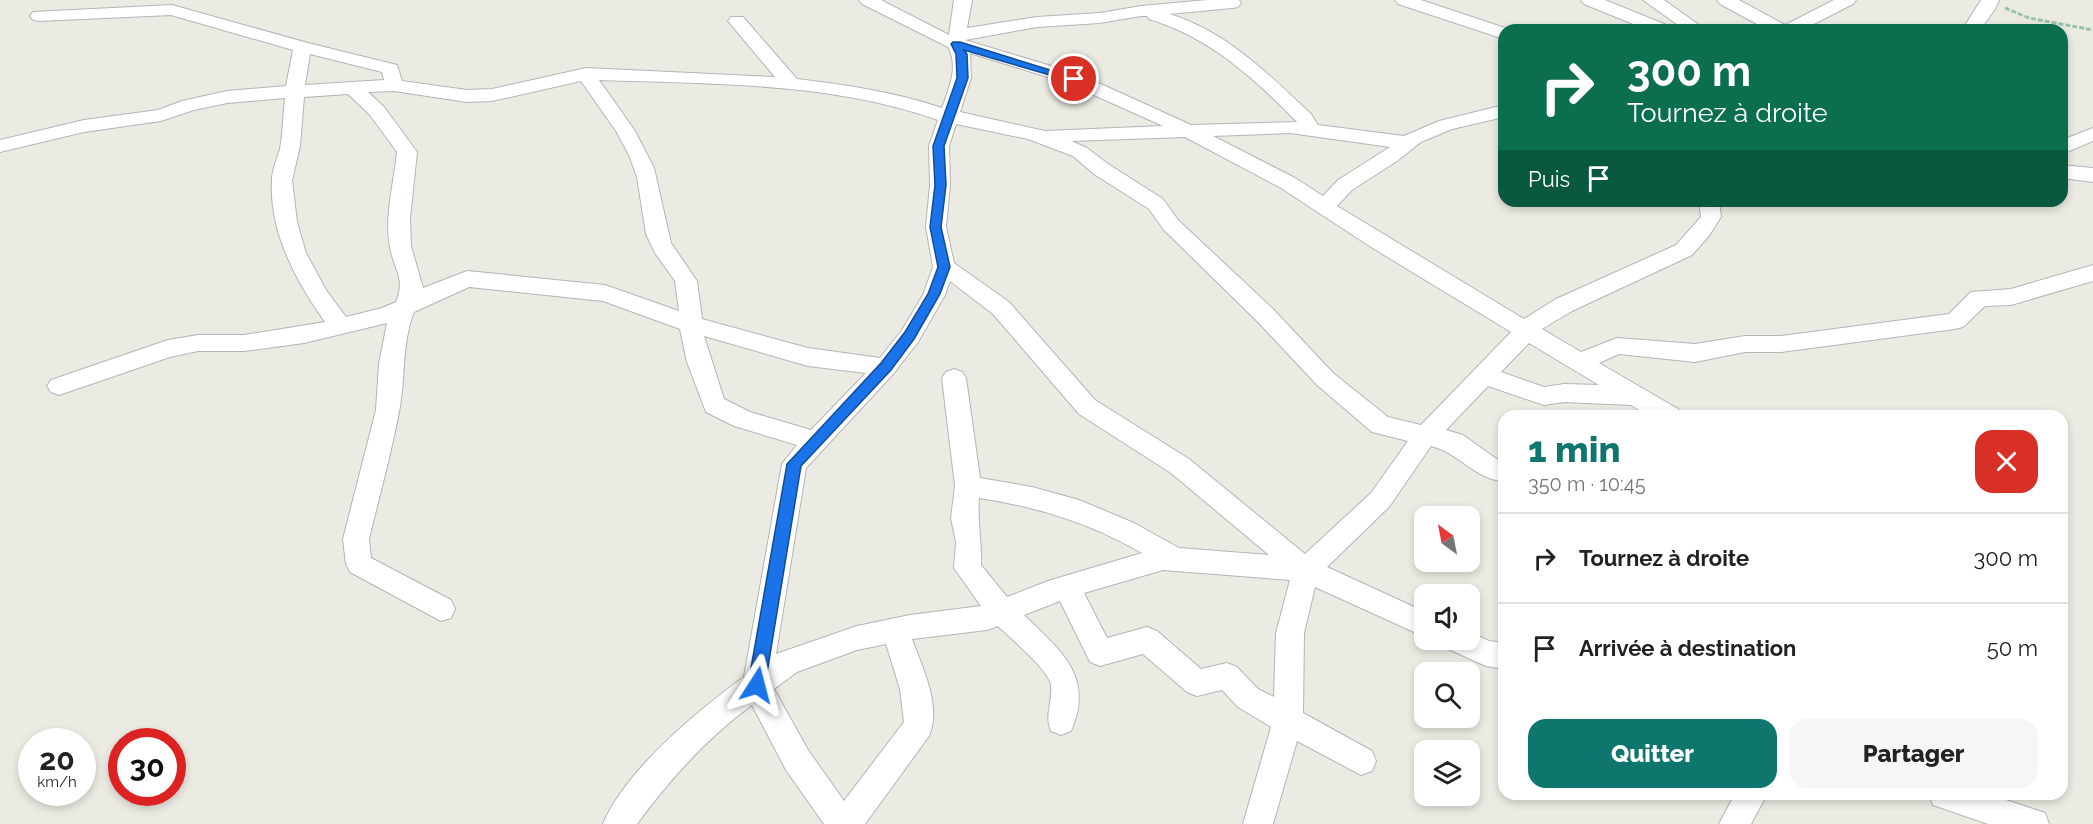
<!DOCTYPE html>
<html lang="fr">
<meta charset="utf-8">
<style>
body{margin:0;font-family:Raleway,sans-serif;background:#f6f6f6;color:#222;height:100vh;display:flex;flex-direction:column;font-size:22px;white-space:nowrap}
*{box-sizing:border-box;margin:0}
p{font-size:20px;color:#767676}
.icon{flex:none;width:33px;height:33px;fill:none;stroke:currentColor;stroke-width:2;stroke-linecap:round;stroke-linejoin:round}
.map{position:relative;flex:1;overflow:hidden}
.drawer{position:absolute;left:1498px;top:410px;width:570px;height:390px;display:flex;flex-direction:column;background:#fff;border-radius:18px;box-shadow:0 3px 9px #0003}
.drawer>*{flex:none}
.guide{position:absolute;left:1498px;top:24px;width:570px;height:183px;border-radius:18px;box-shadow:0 3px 9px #0003;background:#0b6e4f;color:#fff;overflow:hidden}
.needle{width:39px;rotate:328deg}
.fabs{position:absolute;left:1414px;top:506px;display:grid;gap:12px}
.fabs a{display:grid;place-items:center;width:66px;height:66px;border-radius:12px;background:#fff;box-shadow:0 3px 9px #0003;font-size:30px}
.speed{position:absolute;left:18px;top:728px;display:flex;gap:12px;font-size:30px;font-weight:700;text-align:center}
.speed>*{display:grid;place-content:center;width:78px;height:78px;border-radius:50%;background:#fff;box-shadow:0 3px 9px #0003;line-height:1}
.speed small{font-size:15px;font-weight:400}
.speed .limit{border:9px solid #d22;background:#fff;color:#111}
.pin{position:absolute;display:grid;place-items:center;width:51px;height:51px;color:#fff;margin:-26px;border:3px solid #fff;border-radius:50%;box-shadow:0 2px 6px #0007}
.me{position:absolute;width:66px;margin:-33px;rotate:9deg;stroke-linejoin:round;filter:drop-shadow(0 0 4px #0008)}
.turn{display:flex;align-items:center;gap:21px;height:126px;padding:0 30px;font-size:27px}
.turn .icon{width:78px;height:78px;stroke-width:2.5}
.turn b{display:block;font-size:42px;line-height:51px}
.then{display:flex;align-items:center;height:57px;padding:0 30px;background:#0003;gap:12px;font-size:22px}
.round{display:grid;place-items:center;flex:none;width:63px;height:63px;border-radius:18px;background:#f6f6f6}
.summary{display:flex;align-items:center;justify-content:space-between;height:102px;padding:0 30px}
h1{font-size:36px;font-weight:800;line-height:45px;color:#0f766e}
.primary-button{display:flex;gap:12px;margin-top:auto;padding:12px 30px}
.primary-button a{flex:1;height:69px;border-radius:18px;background:#0f766e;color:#fff;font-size:24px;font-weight:800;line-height:69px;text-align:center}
.primary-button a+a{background:#f6f6f6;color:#222}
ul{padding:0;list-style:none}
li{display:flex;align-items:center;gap:18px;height:90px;padding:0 30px;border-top:2px solid #e0e0e0}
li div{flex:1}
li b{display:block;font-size:22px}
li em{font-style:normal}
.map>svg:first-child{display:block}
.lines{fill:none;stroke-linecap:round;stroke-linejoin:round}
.street-casing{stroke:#b3b4b8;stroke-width:2}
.path{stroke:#9cc1ab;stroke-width:3;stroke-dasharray:5 2;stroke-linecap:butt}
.street{fill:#fff;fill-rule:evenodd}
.route{fill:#1a73e8;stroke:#114b97;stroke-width:1.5}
</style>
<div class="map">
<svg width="2093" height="824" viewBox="0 0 2093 824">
<rect width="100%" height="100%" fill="#ecebe3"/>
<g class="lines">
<g class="street-casing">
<path id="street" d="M859 0H881L949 35 954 0H972L967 28 1037 17 1100 13 1141 6 1207 0H1239L1241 3 1238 7 1232 8 1169 14C1226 31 1268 74 1311 114L1318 125 1404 136 1439 121 1504 105V117L1452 129 1421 142 1397 161 1352 190 1337 206 1524 319 1556 299 1676 245 1701 217 1699 201H1719L1721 217 1708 237 1692 255 1572 311 1542 329 1581 352 1617 338 1695 344 1745 336H1781L1949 314 1971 292 2011 289 2093 265V281L2011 305 1985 306 1963 327 1955 329 1781 352H1745L1695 362 1619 354 1599 363 1678 409 1681 416H1649L1631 405 1564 402 1544 405 1488 386 1446 430 1463 435 1498 460 1504 461V481C1475 480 1460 453 1431 446L1389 507 1327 567 1425 612V637L1315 587 1304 633 1303 713 1372 751 1376 761 1372 771 1361 775 1297 741 1273 824H1243L1271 727 1238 707 1222 690 1197 696 1187 692 1143 654 1100 666 1090 662 1060 601 1024 615C1060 650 1095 676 1071 731L1061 735 1051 731C1044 715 1053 701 1051 685 1048 669 1010 638 998 626L987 630 912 639C922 667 942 706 929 736L865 824H824L786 770 752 705C707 738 670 779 637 824H603C624 772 698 710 744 677L782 464 797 445 734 426 706 412 687 362 680 329 603 301 469 287 414 312C401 345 406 379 399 412 391 455 379 497 369 539L371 558 451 600 455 609 451 618 441 621 350 572 346 564 343 539 376 410 379 364 387 323 304 343 244 351H198L170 357 59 395 51 392 47 386 51 380 168 340 198 335H244L325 322C296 281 269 232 272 180 272 170 277 159 280 149 283 132 283 115 285 98L227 103 194 110 161 121 84 132 0 152V140L84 120 158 110 182 101 227 91 286 86 293 50 171 15 39 21 33 20 30 16 33 12 172 5 308 43 397 65 402 81 467 90 492 89 586 68 775 77 728 21 731 17H743L797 79C846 85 895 92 942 108 949 88 959 67 948 47L862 4ZM1141 16H1147L1149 19C1209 37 1254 78 1297 122L1191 125 1081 75 965 40 1037 27 1100 23ZM970 53 1067 83 1163 126 1045 131 960 112 971 78ZM310 54 382 72 384 80 305 85ZM599 80C713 84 830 82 938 120L929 146 930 185 926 227 933 267 923 295 902 330 880 358 808 348 702 319 697 281 671 243 654 168 635 131ZM581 81 616 131 629 155 637 177 646 234 655 253 675 281 679 311 605 285 467 271 423 288 411 246 410 218 417 152 384 107 368 92 394 91 467 102 492 101ZM348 94 370 115 397 152C394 182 384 218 390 247 394 271 406 277 396 302L382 308 346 317 326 290 306 253 297 222 292 180 300 146 304 97ZM956 124 1028 139 1073 156 1094 174 1149 209 1164 230 1257 321 1317 385 1372 432 1408 441 1371 493 1305 554 1189 459 1095 400 1009 302 954 263 946 227 950 185 949 146ZM1290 133 1390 147 1338 180 1323 196 1295 178 1213 136ZM1185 137 1281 188 1371 247 1511 332 1421 425 1388 417 1333 373 1273 309 1178 220 1163 199 1108 164 1087 148 1071 141ZM950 281 993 314 1079 414 1171 473 1269 555 1179 548 1134 523 1079 500 1032 487 980 478 966 378 962 372 954 369 946 372 942 378 955 486 951 518 956 542 954 568 981 606 910 615 857 626 776 654 806 468 894 373 918 342 945 295ZM704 336 808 366 866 373 811 430 750 412 724 399ZM1529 343 1599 385 1564 384 1544 387 1501 372ZM979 498C1038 507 1090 523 1142 553L1048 581 1007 597 981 565C982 542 977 521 979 498ZM1163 570 1290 580 1276 633 1274 697 1258 689 1237 667 1227 663 1201 669 1157 631 1147 627 1107 638 1084 593ZM886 644 900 689 904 722 844 801 808 750 774 689 797 672 857 650Z
M1395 0H1421L1511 30H1504V38L1498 37 1398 4Z
M1581 0H1605L1669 26 1672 30H1648L1584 4Z
M1643 0H1664L1706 30H1685Z
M1717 0H1739L1785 25 1834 0H1856L1853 4 1802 30H1768L1720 4Z
M1981 0H1999L1995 9 1980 30H1962Z
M2093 128V141L2062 154V140Z
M2062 165 2093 168V182L2062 178Z
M1470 632 1489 641 1504 643V669L1486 666 1446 648 1442 639H1470Z
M1735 794H1767L1751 824H1719Z
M1929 794H1988L2045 813 2049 824H1988L1933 805Z"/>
</g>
<path class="path" d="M2005 8 2029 18 2093 30"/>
<use href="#street" class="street"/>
</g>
<path class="route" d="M953 42H960L1079 79 1070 81 964 50 967 54 968 78 944 146 946 185 941 227 950 267 940 294 914 339 891 370 801 466 765 685 762 690 757 692 751 690 748 685 787 464 881 363 905 332 928 294 938 267 930 227 935 185 933 146 957 78 956 54 951 44Z"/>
</svg>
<div class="fabs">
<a><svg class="needle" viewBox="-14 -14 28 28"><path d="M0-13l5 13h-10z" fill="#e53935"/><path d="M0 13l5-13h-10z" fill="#767676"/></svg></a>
<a><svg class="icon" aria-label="sound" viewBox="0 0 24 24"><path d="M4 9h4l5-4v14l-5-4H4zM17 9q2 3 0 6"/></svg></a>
<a><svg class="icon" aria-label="search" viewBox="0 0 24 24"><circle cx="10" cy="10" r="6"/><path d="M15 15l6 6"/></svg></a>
<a><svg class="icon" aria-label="layers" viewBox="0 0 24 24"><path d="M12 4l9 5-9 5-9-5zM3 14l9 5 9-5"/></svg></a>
</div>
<div class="speed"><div>20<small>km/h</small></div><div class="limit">30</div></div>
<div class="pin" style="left:1074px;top:79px;background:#d93025"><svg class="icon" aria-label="arrive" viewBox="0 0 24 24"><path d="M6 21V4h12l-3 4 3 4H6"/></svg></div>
<svg class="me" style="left:757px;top:685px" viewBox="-20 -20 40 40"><path d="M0-17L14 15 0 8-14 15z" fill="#1a73e8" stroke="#fff" stroke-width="4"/></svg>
<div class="guide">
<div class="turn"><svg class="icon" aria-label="right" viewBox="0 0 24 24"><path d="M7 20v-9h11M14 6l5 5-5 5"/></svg><div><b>300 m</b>Tournez à droite</div></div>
<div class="then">Puis<svg class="icon" aria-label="arrive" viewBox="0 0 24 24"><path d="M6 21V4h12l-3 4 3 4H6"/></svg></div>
</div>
<section class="drawer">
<div class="summary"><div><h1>1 min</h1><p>350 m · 10:45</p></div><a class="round" style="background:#d93025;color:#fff"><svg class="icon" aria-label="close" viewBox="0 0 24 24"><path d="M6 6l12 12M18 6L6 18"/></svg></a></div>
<ul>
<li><svg class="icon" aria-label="right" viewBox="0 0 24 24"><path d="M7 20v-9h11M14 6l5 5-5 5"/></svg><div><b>Tournez à droite</b></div><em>300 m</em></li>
<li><svg class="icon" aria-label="arrive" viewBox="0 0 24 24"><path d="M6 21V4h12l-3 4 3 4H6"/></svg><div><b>Arrivée à destination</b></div><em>50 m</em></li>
</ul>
<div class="primary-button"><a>Quitter</a><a>Partager</a></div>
</section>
</div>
